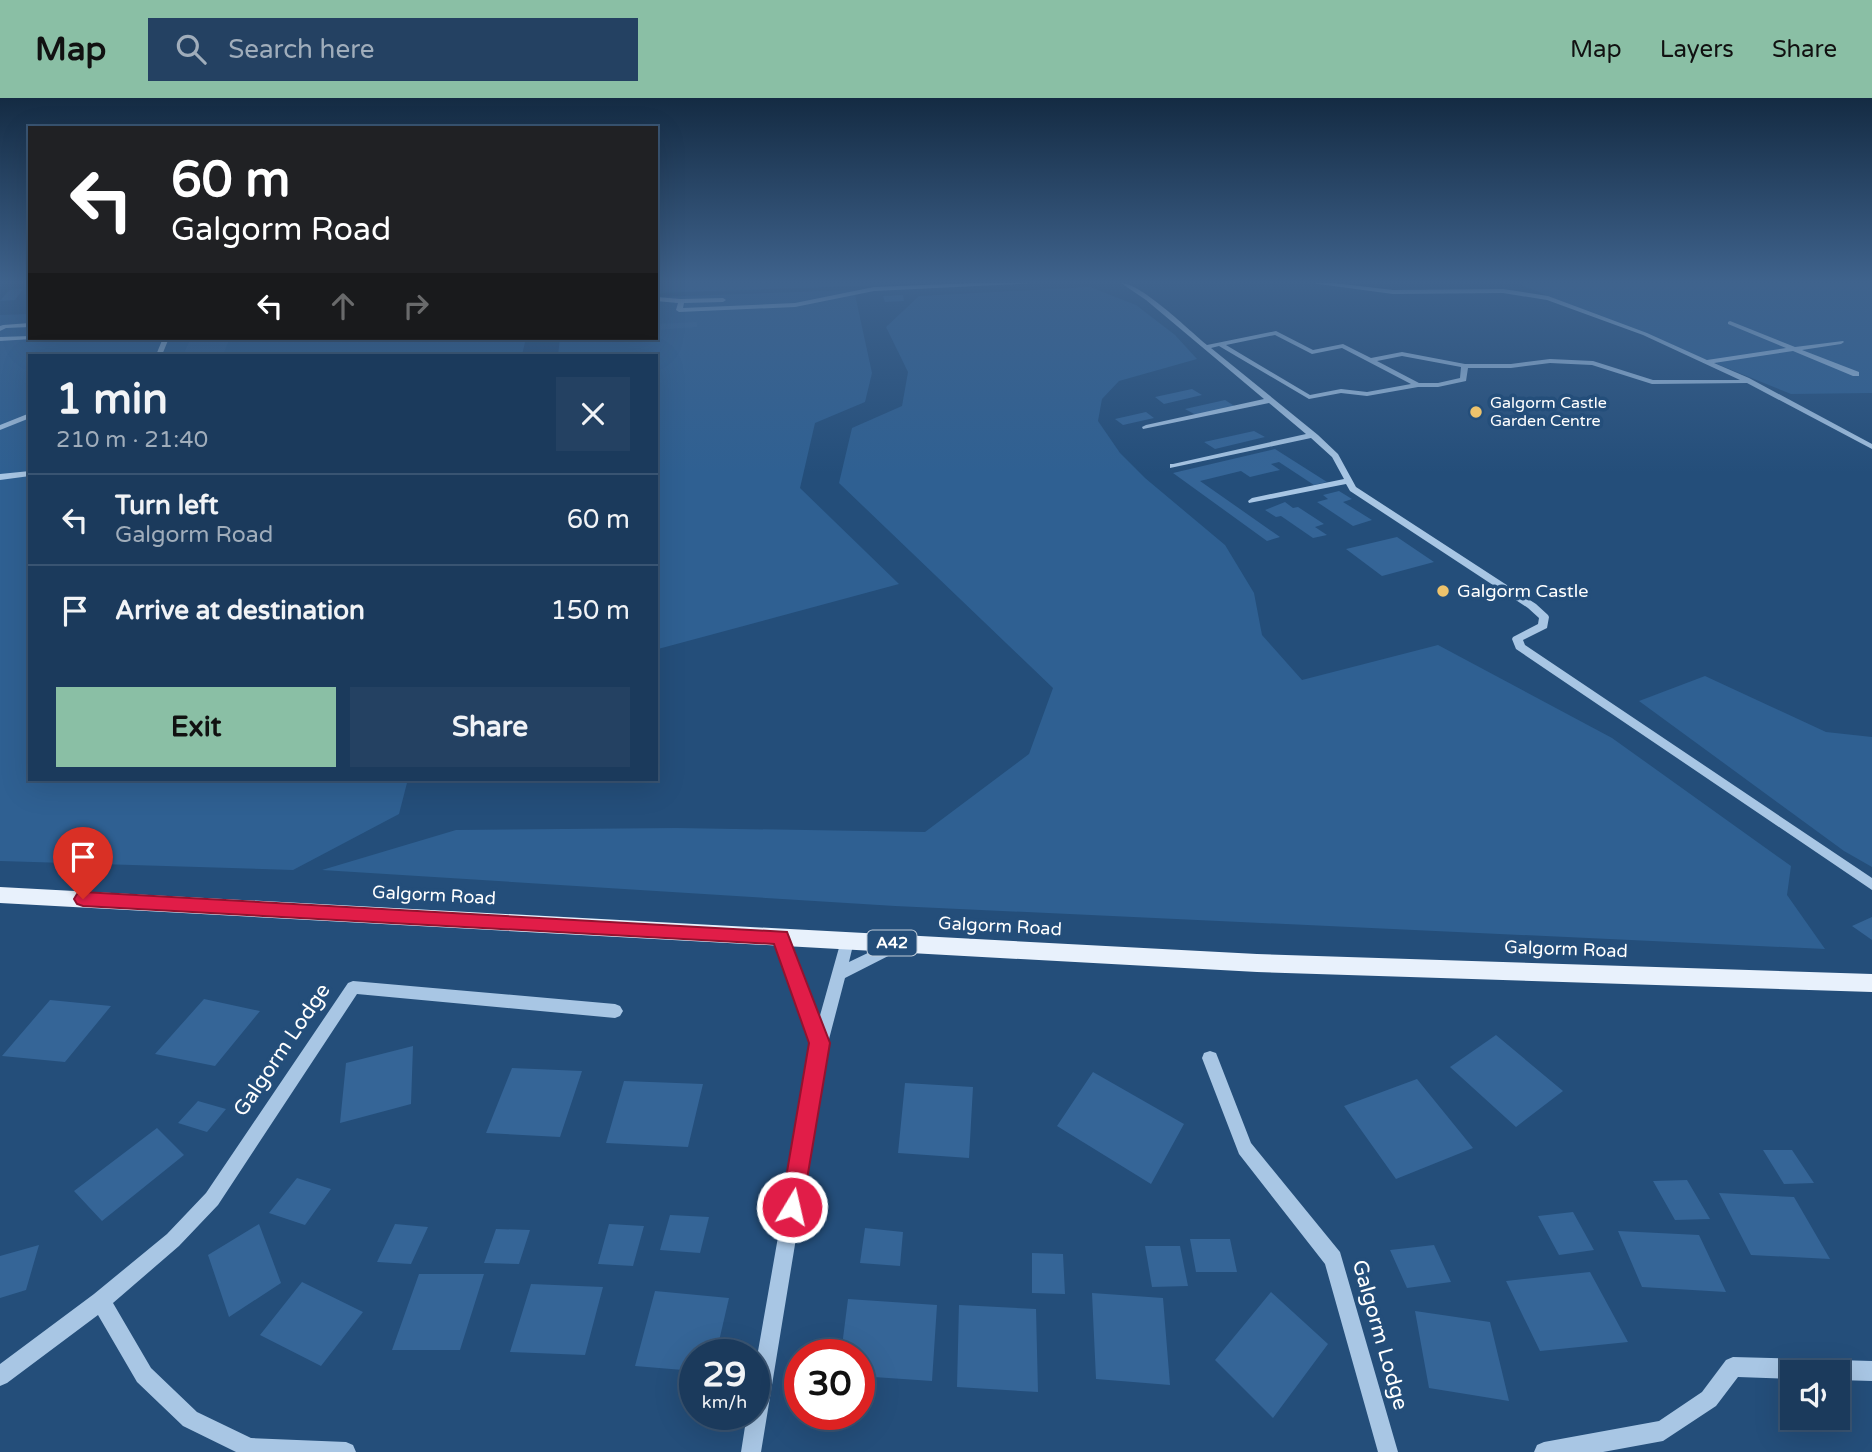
<!DOCTYPE html>
<meta charset="utf-8">
<style>
body{margin:0;font-family:"Varela Round",sans-serif;background:#244162;color:#f1f3f6;height:100vh;display:flex;flex-direction:column;font-size:26px;white-space:nowrap}
*{box-sizing:border-box;margin:0}
p{font-size:23px;color:#a0adbb}
.icon{flex:none;width:38px;height:38px;fill:none;stroke:currentColor;stroke-width:2;stroke-linecap:round;stroke-linejoin:round}
.map{position:relative;flex:1;overflow:hidden}
.details{position:absolute;left:28px;top:256px;width:630px;height:427px;display:flex;flex-direction:column;background:#1b3a5c;border-radius:0px;box-shadow:0 7px 28px #0002,0 0 0 2px #395472}
.details>*{flex:none}
.guide{position:absolute;left:28px;top:28px;width:630px;height:214px;border-radius:0px;box-shadow:0 7px 28px #0002,0 0 0 2px #395472;background:#202124;color:#fff;overflow:hidden}
.controls{position:absolute;left:1780px;top:1262px;display:grid;gap:14px}
.controls a{display:grid;place-items:center;width:70px;height:70px;border-radius:0px;background:#1b3a5c;box-shadow:0 7px 28px #0002,0 0 0 2px #395472;font-size:35px}
.speed{position:absolute;left:679px;top:1241px;display:flex;gap:14px;font-size:35px;font-weight:700;text-align:center}
.speed>*{display:grid;place-content:center;width:91px;height:91px;border-radius:50%;background:#1b3a5c;box-shadow:0 7px 28px #0002,0 0 0 2px #395472;line-height:1}
.speed small{font-size:18px;font-weight:400}
.speed .limit{border:10px solid #d22;background:#fff;color:#111}
.pin{position:absolute;display:grid;place-items:center;width:60px;height:60px;color:#fff;margin:-72px -30px;border-radius:50% 50% 50% 0;rotate:-45deg;box-shadow:0 0 7px #0007}
.pin .icon{rotate:45deg}
.me{position:absolute;width:77px;margin:-38px;rotate:9deg;stroke-linejoin:round;filter:drop-shadow(0 0 5px #0008)}
.turn{display:flex;align-items:center;gap:24px;height:147px;padding:0 28px;font-size:32px}
.turn .icon{width:91px;height:91px;stroke-width:2.5}
.turn b{display:block;font-size:49px;line-height:60px}
.lanes{display:flex;align-items:center;height:66px;padding:0 28px;background:#0003;justify-content:center;gap:35px;direction:ltr}
.lanes .off{opacity:.35}
.round{display:grid;place-items:center;flex:none;width:74px;height:74px;border-radius:0px;background:#244162}
.headline{display:flex;align-items:center;justify-content:space-between;height:119px;padding:0 28px}
h1{font-size:42px;font-weight:700;line-height:52px}
.cta{display:flex;gap:14px;margin-top:auto;padding:14px 28px}
.cta a{flex:1;height:80px;border-radius:0px;background:#8abfa5;color:#111;font-size:28px;font-weight:700;line-height:80px;text-align:center}
.cta a+a{background:#244162;color:#f1f3f6}
ul{padding:0;list-style:none}
li{display:flex;align-items:center;gap:21px;height:91px;padding:0 28px;border-top:2px solid #395472}
li div{flex:1}
li b{display:block;font-size:26px}
li em{font-style:normal}
header{display:flex;align-items:center;gap:42px;box-sizing:border-box;height:98px;padding:0 35px;background:#8abfa5;color:#111}
header strong{font-size:33px}
nav{display:flex;gap:38px;margin-inline-start:auto;font-size:24px}
.search{width:490px;height:63px;background:#244162;display:flex;align-items:center;gap:18px;box-sizing:border-box;padding:0 24px;border-radius:0px;color:#a0adbb;font-size:26px}
.map>svg:first-child{display:block}
.green{fill:#2f6092}
.building{fill:#356597}
.lines{fill:none;stroke-linecap:round;stroke-linejoin:round}
.minor{fill:#a8c6e4;fill-rule:evenodd}
.major{fill:#e8f1fc;fill-rule:evenodd}
.route{fill:#e11d48;stroke:#92132f;stroke-width:2}
.poi-dot{fill:#eec36c;stroke:#244e7a;stroke-width:2.5}
.labels{text-anchor:middle;dominant-baseline:central;stroke-width:7;stroke-linejoin:round;paint-order:stroke}
.far-poi-label{font-size:16px;fill:#fff;stroke:#244e7a;text-anchor:start}
.shield{fill:#244e7a;stroke:#bdcad7;stroke-width:2}
.shield-label{font-size:16px;font-weight:bold;fill:#fff}
.poi-label{font-size:18px;fill:#fff;stroke:#244e7a;text-anchor:start}
.street-label{font-size:18px;fill:#fff;stroke:#244e7a}
.near-street-label{font-size:21px;fill:#fff;stroke:#244e7a}
</style>
<header>
<strong>Map</strong>
<div class="search"><svg class="icon" aria-label="search" viewBox="0 0 24 24"><circle cx="10" cy="10" r="6"/><path d="M15 15l6 6"/></svg>Search here</div>
<nav><a>Map</a><a>Layers</a><a>Share</a></nav>
</header>
<div class="map">
<svg width="1872" height="1354" viewBox="0 0 1872 1354">
<rect width="100%" height="100%" fill="#244e7a"/>
<path class="green" d="M944 185 656 195V186Z
M1496 185H1872V295L1791 296 1519 186Z
M1090 189 1136 207 1175 237 1197 261 1119 283 1102 301 1098 323 1120 355 1145 380 1225 447 1254 495 1262 537 1302 582 1438 547 1612 640 1791 768 1787 797 1825 851 895 808 322 772 456 732 677 730 925 734 1029 656 1053 590 839 385 852 330 902 308 908 274 886 229 919 198Z
M854 192 872 275 865 304 815 325 800 390 899 486 658 551 656 257H558L560 240H656V199Z
M30 216V240H526L522 257H30V681H408L399 716 293 772 0 763V217Z
M1705 578 1826 634 1872 639V769L1844 753 1639 603Z"/>
<path class="building" d="M23 191 15 202 0 203 9 192Z
M903 197 904 203 885 204 883 198Z
M656 223 658 226 697 224V229L656 232Z
M191 240H230L223 257H183Z
M1192 291 1202 297 1164 306 1155 299Z
M1225 302 1236 309 1196 317 1185 311Z
M1146 314 1154 320 1123 327 1115 321Z
M1254 333 1265 339 1215 351 1204 344Z
M1275 351 1327 384 1314 387 1279 364 1271 366 1280 372 1250 379 1241 373 1200 383 1280 439 1267 443 1173 375Z
M1339 393 1352 401 1343 404 1372 422 1353 428 1317 404 1328 401 1323 397Z
M1285 404 1293 410 1298 409 1324 426 1315 429 1327 437 1313 440 1281 418 1276 419 1265 412Z
M1397 439 1434 464 1382 478 1346 451Z
M1872 819V842L1852 828Z
M204 901 260 913 215 968 155 956Z
M50 902 111 908 65 964 2 958Z
M1496 937 1563 993 1516 1029 1450 969Z
M413 948 411 1006 340 1025 346 965Z
M512 970 582 973 560 1039 486 1035Z
M1093 974 1184 1026 1151 1086 1057 1028Z
M1417 981 1473 1050 1396 1081 1344 1008Z
M624 983 703 986 688 1049 606 1045Z
M905 985 973 989 969 1060 898 1055Z
M198 1003 226 1011 207 1034 178 1025Z
M157 1030 184 1057 102 1123 74 1093Z
M1763 1052H1792L1814 1085 1784 1086Z
M297 1080 331 1091 305 1127 269 1115Z
M1687 1082 1710 1121 1675 1122 1653 1083Z
M1719 1095 1794 1099 1830 1161 1751 1157Z
M1573 1114 1594 1152 1559 1157 1538 1118Z
M670 1117 709 1119 700 1155 660 1152Z
M259 1126 281 1185 229 1219 208 1157Z
M395 1126 428 1129 411 1166 377 1164Z
M609 1126 644 1128 633 1168 598 1166Z
M865 1130 903 1134 900 1168 860 1165Z
M496 1131 530 1132 519 1166 484 1165Z
M1618 1133 1699 1137 1726 1194 1642 1189Z
M1190 1141H1230L1237 1174H1196Z
M39 1147 26 1192 0 1200V1158Z
M1434 1147 1451 1184 1407 1190 1390 1152Z
M1145 1148H1180L1188 1188 1152 1189Z
M1032 1155 1063 1156 1065 1196 1032 1195Z
M1590 1174 1628 1244 1540 1253 1506 1183Z
M419 1176H484L460 1252H392Z
M302 1184 363 1214 321 1268 260 1237Z
M531 1186 603 1189 585 1257 510 1254Z
M655 1193 729 1200 716 1256H695V1273L635 1268Z
M1271 1194 1328 1246 1273 1320 1215 1262Z
M1092 1195 1163 1200 1170 1287 1096 1281Z
M848 1201 937 1207 932 1283 859 1278V1256H841Z
M959 1207 1036 1211 1038 1294 957 1289Z
M1415 1213 1490 1224 1509 1303 1429 1290Z"/>
<g class="lines">
<path class="minor" d="M973 185H1037L874 193 795 209 679 214 676 212 678 205 656 203V199L681 201 723 200 726 202 723 204 684 205 683 210 795 205 874 189Z
M1121 185C1141 185 1190 233 1207 247L1276 233 1313 252 1343 246 1371 260 1402 254 1465 266H1511L1550 261 1593 263 1653 282H1740L1643 237 1547 202 1503 195 1393 196 1311 185H1334L1393 192 1503 191 1548 198 1647 235 1707 262 1786 250 1728 226V224L1730 223 1795 249 1843 243 1844 244 1841 246 1802 252 1859 274V278H1853L1793 253 1714 265 1749 280 1872 346V351L1747 285 1652 286 1592 267 1550 265 1511 270H1468L1466 283 1438 289H1418L1367 298 1341 295 1309 301 1219 248 1211 250 1318 337 1338 356 1356 389 1536 506 1548 517 1549 519 1547 530 1523 542 1525 547 1872 780V792L1516 551 1512 541 1513 539 1538 526 1539 520 1528 510 1350 393 1346 386 1249 405 1248 403 1252 400 1344 381 1332 359 1311 340 1170 370V366H1173L1306 336 1269 305 1143 331 1142 329 1146 327 1264 301 1146 202ZM1275 237 1312 256 1342 250 1411 286 1367 294 1341 291 1310 297 1226 247ZM1402 258 1461 269 1460 280 1438 285H1419L1377 263Z
M30 225V229L6 230 0 233V228L3 227Z
M30 238V240H33L32 241 0 243V239Z
M163 240H169L162 257H156Z
M30 315V320L0 332V327Z
M30 373V378L0 382V376Z
M781 833 786 835 788 839 819 921 842 839 847 837 852 839 854 843 849 864 897 841 902 843 904 847 902 851 845 880 828 945 761 1354H741L747 1316H754V1276L812 945 774 839 776 835Z
M353 883 615 906 620 908 623 913 620 918 615 920 357 896 218 1107 179 1148 113 1205 151 1270 197 1314 251 1340 346 1344 353 1347 356 1354H236L183 1328 137 1284 98 1217 7 1285 0 1288V1266L94 1196 167 1136 206 1095 348 885Z
M1210 953 1216 955 1218 960 1251 1045 1340 1154 1398 1354H1378L1325 1166 1239 1056 1202 960 1204 955Z
M1733 1259 1872 1263V1283L1838 1282V1274H1792V1281L1738 1279 1716 1308 1663 1343 1603 1354H1534L1537 1347 1544 1344 1659 1323 1702 1294 1726 1262Z"/>
<path class="major" d="M0 789 1257 856 1872 876V894L1257 874 0 805Z"/>
</g>
<linearGradient id="sky" x2="0" y2="1"><stop stop-color="#142b43"/><stop offset="0.49" stop-color="#3f638d"/><stop offset="1" stop-color="#3f638d" stop-opacity="0"/></linearGradient>
<rect width="1872" height="375" fill="url(#sky)"/>
<path class="route" d="M83 794 787 834 830 945 801 1117 792 1120 784 1117 781 1109 809 945 774 846 83 808 77 806 74 801 77 796Z"/>
<g class="poi-dot">
<circle cx="1476" cy="314" r="7"/>
<circle cx="1443" cy="493" r="7"/>
</g>
<g class="labels">
<g class="far-poi-label">
<text x="1490" y="305">Galgorm Castle<tspan x="1490" dy="18">Garden Centre</tspan></text>
</g>
<rect class="shield" x="867.5" y="832.5" width="49" height="25" rx="5"/>
<g class="shield-label">
<text x="892" y="845">A42</text>
</g>
<g class="poi-label">
<text x="1457" y="493">Galgorm Castle</text>
</g>
<g class="street-label">
<text transform="translate(434 797) rotate(3)">Galgorm Road</text>
<text transform="translate(1000 828) rotate(3)">Galgorm Road</text>
<text transform="translate(1566 851) rotate(2)">Galgorm Road</text>
</g>
<g class="near-street-label">
<text transform="translate(282 952) rotate(-56)">Galgorm Lodge</text>
<text transform="translate(1380 1237) rotate(74)">Galgorm Lodge</text>
</g>
</g>
</svg>
<div class="controls">
<a><svg class="icon" aria-label="sound" viewBox="0 0 24 24"><path d="M4 9h4l5-4v14l-5-4H4zM17 9q2 3 0 6"/></svg></a>
</div>
<div class="speed"><div>29<small>km/h</small></div><div class="limit">30</div></div>
<div class="pin" style="left:83px;top:801px;background:#d93025"><svg class="icon" aria-label="arrive" viewBox="0 0 24 24"><path d="M6 21V4h12l-3 4 3 4H6"/></svg></div>
<svg class="me" style="left:792px;top:1109px" viewBox="-20 -20 40 40"><circle r="17" fill="#e11d48" stroke="#fff" stroke-width="3"/><path d="M0-11L8 9 0 5-8 9z" fill="#fff"/></svg>
<div class="guide">
<div class="turn"><svg class="icon" aria-label="left" viewBox="0 0 24 24"><path d="M17 20v-9H6M10 6l-5 5 5 5"/></svg><div><b>60 m</b>Galgorm Road</div></div>
<div class="lanes"><svg class="icon" aria-label="left" viewBox="0 0 24 24"><path d="M17 20v-9H6M10 6l-5 5 5 5"/></svg><svg class="icon off" aria-label="ahead" viewBox="0 0 24 24"><path d="M12 20V5M6 11l6-6 6 6"/></svg><svg class="icon off" aria-label="right" viewBox="0 0 24 24"><path d="M7 20v-9h11M14 6l5 5-5 5"/></svg></div>
</div>
<section class="details">
<div class="headline"><div><h1>1 min</h1><p>210 m · 21:40</p></div><a class="round"><svg class="icon" aria-label="close" viewBox="0 0 24 24"><path d="M6 6l12 12M18 6L6 18"/></svg></a></div>
<ul>
<li><svg class="icon" aria-label="left" viewBox="0 0 24 24"><path d="M17 20v-9H6M10 6l-5 5 5 5"/></svg><div><b>Turn left</b><p>Galgorm Road</p></div><em>60 m</em></li>
<li><svg class="icon" aria-label="arrive" viewBox="0 0 24 24"><path d="M6 21V4h12l-3 4 3 4H6"/></svg><div><b>Arrive at destination</b></div><em>150 m</em></li>
</ul>
<div class="cta"><a>Exit</a><a>Share</a></div>
</section>
</div>
